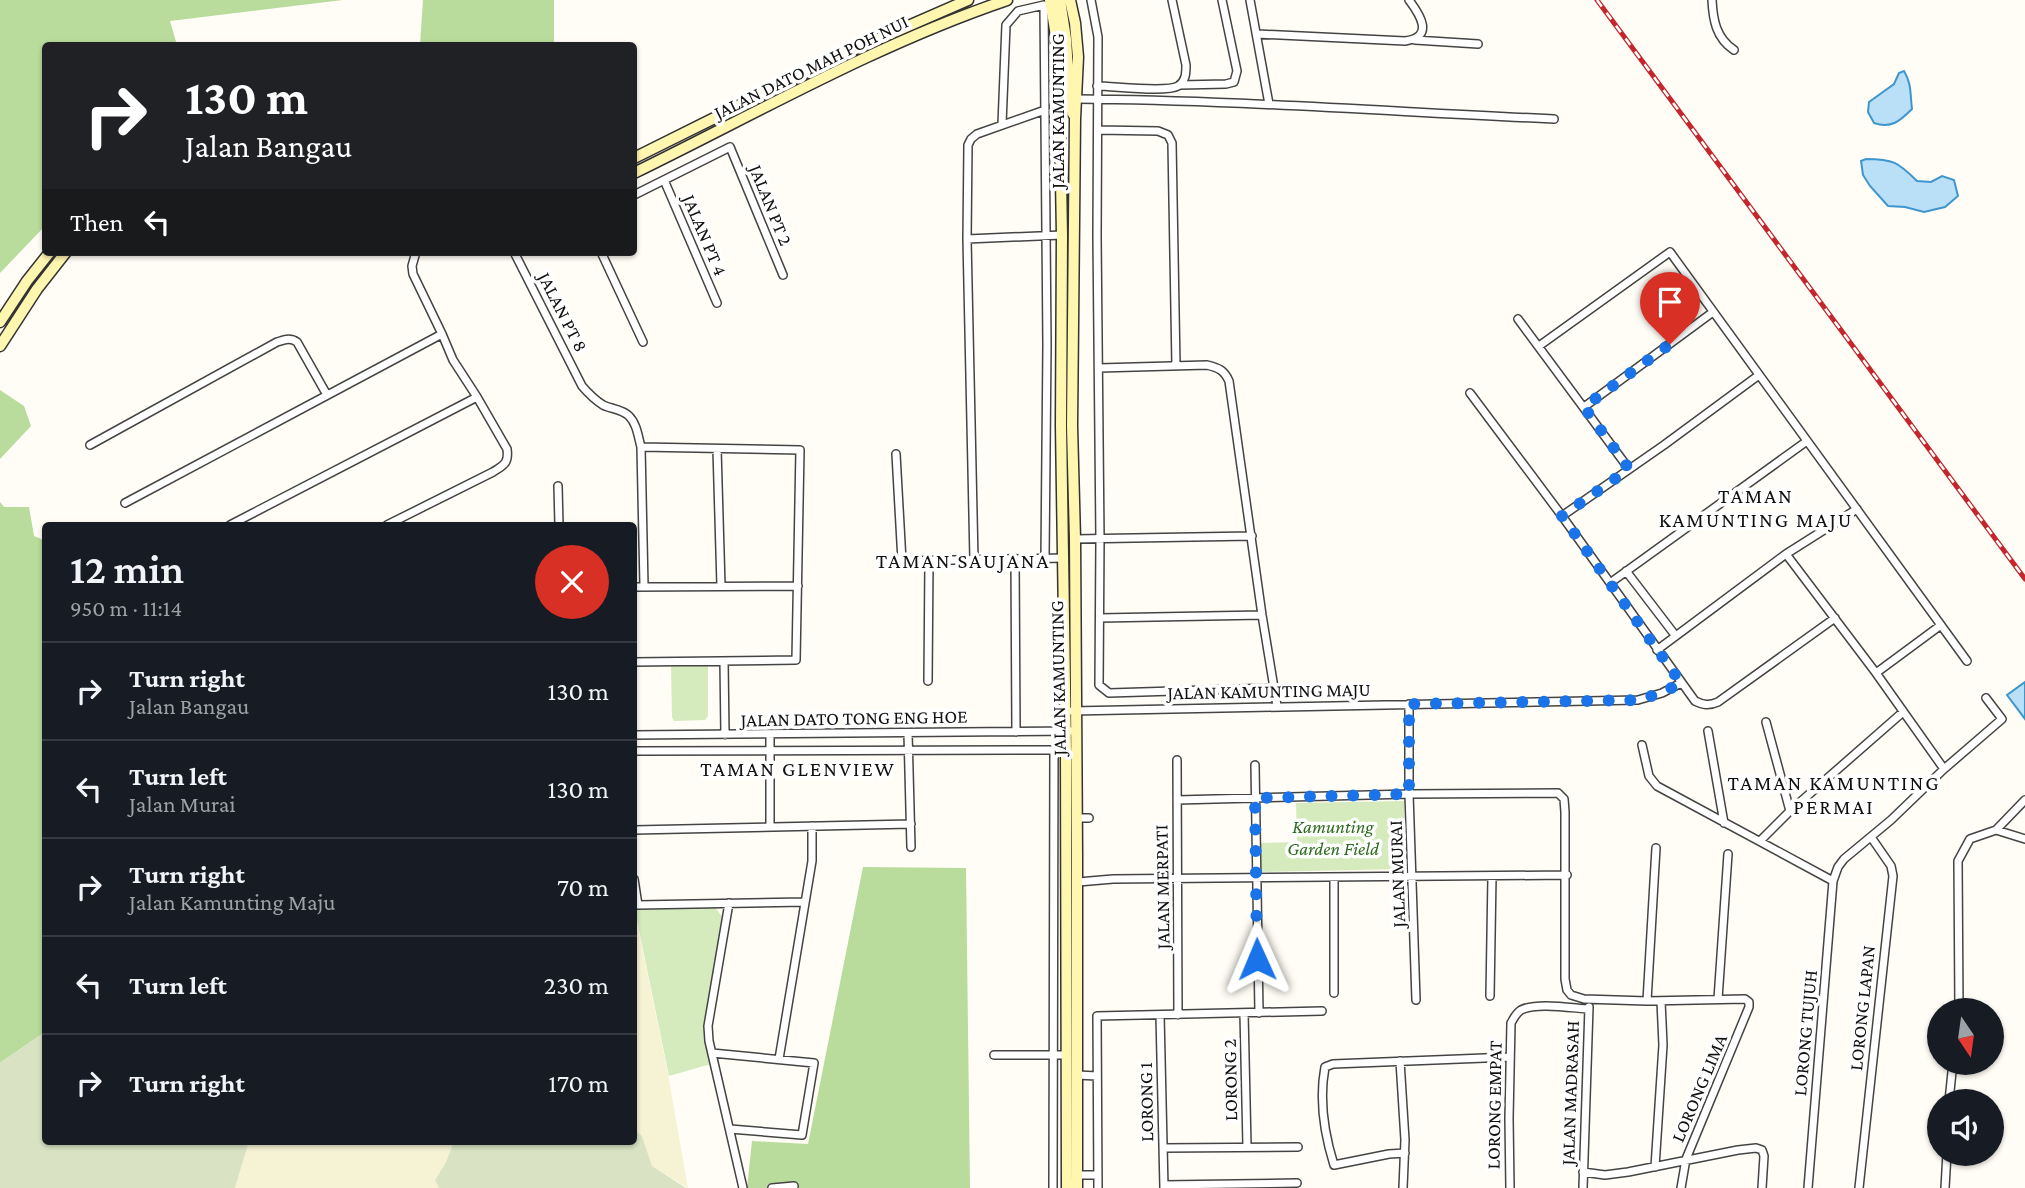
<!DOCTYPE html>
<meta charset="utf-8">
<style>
body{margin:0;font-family:"Crimson Pro",serif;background:#242831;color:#f1f3f6;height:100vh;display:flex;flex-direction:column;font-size:26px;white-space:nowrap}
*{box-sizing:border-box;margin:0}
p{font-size:23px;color:#9ea1a6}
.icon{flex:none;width:38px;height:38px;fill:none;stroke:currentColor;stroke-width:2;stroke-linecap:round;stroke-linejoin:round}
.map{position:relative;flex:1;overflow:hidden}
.side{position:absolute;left:42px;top:522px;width:595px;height:623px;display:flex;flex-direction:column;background:#171b24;border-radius:7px;box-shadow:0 2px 5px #0004}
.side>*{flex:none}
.banner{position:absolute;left:42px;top:42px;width:595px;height:214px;border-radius:7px;box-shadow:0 2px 5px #0004;background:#202124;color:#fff;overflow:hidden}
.needle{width:46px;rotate:167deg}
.buttons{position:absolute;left:1927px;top:998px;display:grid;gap:14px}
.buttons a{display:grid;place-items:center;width:77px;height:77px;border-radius:50%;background:#171b24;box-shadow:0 2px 5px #0004;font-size:35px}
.pin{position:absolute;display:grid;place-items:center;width:60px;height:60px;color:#fff;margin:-72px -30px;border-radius:50% 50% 50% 0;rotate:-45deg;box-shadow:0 0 7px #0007}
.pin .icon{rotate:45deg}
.me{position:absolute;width:77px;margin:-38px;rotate:359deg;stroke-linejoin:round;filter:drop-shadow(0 0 5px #0008)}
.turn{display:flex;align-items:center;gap:24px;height:147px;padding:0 28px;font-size:32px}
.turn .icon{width:91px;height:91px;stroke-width:2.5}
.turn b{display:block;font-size:49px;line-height:60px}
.then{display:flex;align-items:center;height:66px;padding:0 28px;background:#0003;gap:14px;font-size:26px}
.round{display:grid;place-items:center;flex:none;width:74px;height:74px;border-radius:37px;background:#242831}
.overview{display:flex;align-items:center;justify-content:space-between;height:119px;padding:0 28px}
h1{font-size:42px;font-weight:600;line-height:52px}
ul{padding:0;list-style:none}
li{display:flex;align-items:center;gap:21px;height:98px;padding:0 28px;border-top:2px solid #363941}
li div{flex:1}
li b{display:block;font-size:26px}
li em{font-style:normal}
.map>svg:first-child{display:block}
.farmland{fill:#f6f3d4}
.green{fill:#d5ebbd}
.forest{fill:#b9dc9c}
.cemetery{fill:#d9e3c4}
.water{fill:#b9e0f7;stroke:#3f96cf;stroke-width:2}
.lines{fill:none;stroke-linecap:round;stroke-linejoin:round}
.street-casing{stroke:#444;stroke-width:10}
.secondary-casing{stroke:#333;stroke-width:13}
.street{stroke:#fff;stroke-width:7}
.secondary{stroke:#fff6b0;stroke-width:10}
.rail-casing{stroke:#c4262e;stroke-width:5}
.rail{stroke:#fff;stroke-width:2.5;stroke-dasharray:8;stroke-linecap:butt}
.route{stroke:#1a73e8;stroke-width:12;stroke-dasharray:0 21.6}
.labels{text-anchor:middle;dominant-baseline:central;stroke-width:7;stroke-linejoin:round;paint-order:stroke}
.street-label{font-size:19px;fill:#111;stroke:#fff}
.park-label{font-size:19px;font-style:italic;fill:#2f6b1f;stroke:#fff}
.neighbourhood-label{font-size:21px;letter-spacing:2px;fill:#111;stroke:#fff}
</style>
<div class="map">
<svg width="2025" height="1188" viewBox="0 0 2025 1188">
<rect width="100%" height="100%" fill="#fffdf5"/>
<path class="farmland" d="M634 908 668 1074 688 1188 652 1166 642 1136 634 1129Z
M249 1141H454L446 1162 435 1179 439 1188H235Z"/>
<path class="green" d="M708 665V716L705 720 674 721 672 717 671 666Z
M1404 801 1405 869 1261 872 1260 843 1297 842 1296 803Z
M634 906 715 907 723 918 704 1029 711 1064 669 1076Z"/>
<path class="forest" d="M0 0H343L170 21 177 45 46 46 45 226 0 273Z
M423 0H554V42L535 46 420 45Z
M0 390 24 406 31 426 0 459Z
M0 502 4 507H29L34 536 46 541 45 1032 0 1063Z
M863 867 966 868 970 1188H747L752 1141 808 1144Z"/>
<path class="cemetery" d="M45 1032 46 1141H249L235 1188H0V1063Z
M634 1129 642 1136 652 1166 686 1188H439L435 1180 446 1162 454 1141H634Z"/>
<path class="water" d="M1904 71C1912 84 1910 95 1912 109 1900 121 1891 129 1874 123L1868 112 1869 102 1894 84 1899 73Z
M1866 159C1893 159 1898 162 1917 181L1931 182 1942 176 1954 180 1958 196 1945 207 1924 212 1905 207 1888 206 1870 186 1863 175 1861 161Z
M2025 682V719L2007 695Z"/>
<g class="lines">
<g class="street-casing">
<path id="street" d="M1091 0 1098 37 1097 236 1100 539 1099 685 1109 693 1274 688
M1250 0 1269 104
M1712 0C1713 20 1716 38 1734 50
M1257 34 1405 41C1434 37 1421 16 1409 0
M1415 40 1478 44
M1180 85 1226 84 1234 82 1237 71 1222 0
M1097 86C1114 86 1166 93 1178 86 1186 81 1186 73 1186 65L1172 0
M1077 99C1236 100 1395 112 1554 119
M1002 124 1006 25 1018 11 1044 5 1047 345 1045 558
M1098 130 1158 131 1168 135 1172 143 1176 366
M664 180 717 303
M634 195 730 147 783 275
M967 239 1062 235
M514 252 582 386C588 393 595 400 603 405 611 409 622 409 629 416 637 424 638 436 641 447
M601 252 643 342
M1518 319 1629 469
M1539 346 1670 252 1967 661
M1099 368 1207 365C1219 368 1224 370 1229 381L1262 615 1277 706
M1470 393 1562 516 1695 701C1703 705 1709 706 1718 702L1835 618
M1584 407 1713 312
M90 445 277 342C284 340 290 337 297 342L327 395
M717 449 721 586
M896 454 902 561 1064 558
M558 486 559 525
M125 503 442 334
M1562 516 1664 445 1759 375
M230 525 477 397
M387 525 493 472C504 465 509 463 507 449L477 397 453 360 442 334 413 274 412 266 416 252
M1075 539 1252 536
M1786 554 1876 673 1944 769
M1015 559 1016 732
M974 560 967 239 968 145 971 139 977 134 1045 110
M1626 571 1675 635
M1610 583 1807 441
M634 587 798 586
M1100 618 1262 615
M1657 650 1786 554 1857 509
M724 661 725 735
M634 662 796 660 800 450 641 447 644 586
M1876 673 1941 625
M928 681 929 561
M1409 704V794L1416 1000
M1072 711 1638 700 1662 693 1681 683
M1766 722 1790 811
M1708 731 1724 823
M908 733 911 847
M770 734V826
M634 735 1076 731
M1642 745 1649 776 1657 786 1833 881
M634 751 1068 750
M1177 760 1178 1015
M1255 765 1259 1013
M1177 800 1409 794 1558 793 1564 799 1565 812V979L1567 990 1571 995 1584 999 1647 1001 1745 999 1749 1002V1007L1686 1159 1681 1188
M1077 818H1089
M634 830 911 824
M1996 830 2025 839
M1760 841 1790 811 1903 712
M1334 877V993
M634 879 638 905 805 902
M1078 882 1113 879 1567 875
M729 903 708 1026 709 1041 743 1188
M1490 996 1492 876
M1718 999 1728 854
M1647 1001 1656 848
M1959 1010 1958 861 1970 839 1996 830 2025 800
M1244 1013 1247 1146
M1160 1015 1164 1188
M712 1053 814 1063 802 1135 730 1129
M994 1055H1066
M779 1059 812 861V826
M1400 1061 1405 1140 1403 1188
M1077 1075 1097 1076
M1949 1101 1953 1062
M1163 1148 1298 1147
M1405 1153 1389 1154 1334 1165C1324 1133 1319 1099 1325 1067L1333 1064 1510 1057
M1655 1167 1663 1045 1661 1001
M1583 1172 1605 1175 1628 1172 1738 1150 1756 1148 1762 1150 1764 1156 1762 1188
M1077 1175H1097
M1164 1185 1297 1183
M772 1188 794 1186
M1053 1188 1054 750
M1098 1188 1097 1016 1322 1011
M1510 1188 1509 1118 1511 1023C1514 1018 1516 1013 1521 1010 1536 1002 1572 1008 1589 1009
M1583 1188 1589 1007
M1808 1188 1833 881 1838 867 1844 859 1891 820 1944 769 2002 719 1986 698
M1859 1188 1893 876 1891 866 1871 837
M1945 1188 1947 1153"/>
</g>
<g class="secondary-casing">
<path id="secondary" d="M1050 0 1055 30 1059 70 1062 235 1061 426 1066 750 1067 1188
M1060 0 1066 39 1070 104 1073 114
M1070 0 1075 23 1078 57 1075 119 1072 426 1075 539 1077 854V1188
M634 158 835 58 968 0
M634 173C757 113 877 44 1007 0
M0 322 27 281 50 252
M0 346 37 289 66 252"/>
</g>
<use href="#street" class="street"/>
<use href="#secondary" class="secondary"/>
<g class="rail-casing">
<path id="rail" d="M1597 0 2025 579"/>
</g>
<use href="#rail" class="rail"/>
</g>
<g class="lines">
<path class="route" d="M1257 959 1255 798 1409 794V704L1638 700 1662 693 1681 683 1562 516 1629 469 1584 407 1670 344"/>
</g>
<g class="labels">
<g class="street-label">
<text transform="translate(811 67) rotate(-26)">JALAN DATO MAH POH NUI</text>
<text transform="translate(1057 111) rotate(-90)">JALAN KAMUNTING</text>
<text transform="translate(771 205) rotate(68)">JALAN PT 2</text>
<text transform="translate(705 235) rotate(67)">JALAN PT 4</text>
<text transform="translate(563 312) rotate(63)">JALAN PT 8</text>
<text transform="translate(1058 678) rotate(-91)">JALAN KAMUNTING</text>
<text transform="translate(1269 691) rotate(-1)">JALAN KAMUNTING MAJU</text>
<text transform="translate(854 718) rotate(-1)">JALAN DATO TONG ENG HOE</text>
<text transform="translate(1397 874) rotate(-92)">JALAN MURAI</text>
<text transform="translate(1162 887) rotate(-91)">JALAN MERPATI</text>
<text transform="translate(1862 1008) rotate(-84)">LORONG LAPAN</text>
<text transform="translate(1805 1033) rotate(-85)">LORONG TUJUH</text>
<text transform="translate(1230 1080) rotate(-91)">LORONG 2</text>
<text transform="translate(1699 1088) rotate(-67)">LORONG LIMA</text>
<text transform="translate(1570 1093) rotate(-88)">JALAN MADRASAH</text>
<text transform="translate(1146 1102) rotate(-91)">LORONG 1</text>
<text transform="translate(1494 1105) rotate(-89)">LORONG EMPAT</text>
</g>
<g class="park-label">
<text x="1333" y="826">Kamunting<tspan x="1333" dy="22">Garden Field</tspan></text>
</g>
<g class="neighbourhood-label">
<text x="1756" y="496">TAMAN<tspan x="1756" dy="24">KAMUNTING MAJU</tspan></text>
<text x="963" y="561">TAMAN SAUJANA</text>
<text x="798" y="769">TAMAN GLENVIEW</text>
<text x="1834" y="783">TAMAN KAMUNTING<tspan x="1834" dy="24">PERMAI</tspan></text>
</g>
</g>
</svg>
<div class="buttons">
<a><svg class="needle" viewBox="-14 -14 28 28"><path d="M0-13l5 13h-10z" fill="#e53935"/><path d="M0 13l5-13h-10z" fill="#9ea1a6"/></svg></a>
<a><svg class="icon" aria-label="sound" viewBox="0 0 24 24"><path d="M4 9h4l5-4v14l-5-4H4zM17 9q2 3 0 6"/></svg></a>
</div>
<div class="pin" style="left:1670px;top:344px;background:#d93025"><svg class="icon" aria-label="arrive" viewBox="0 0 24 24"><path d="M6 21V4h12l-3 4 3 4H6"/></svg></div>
<svg class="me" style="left:1257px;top:959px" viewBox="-20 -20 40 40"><path d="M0-17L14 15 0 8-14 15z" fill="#1a73e8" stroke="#fff" stroke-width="4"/></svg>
<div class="banner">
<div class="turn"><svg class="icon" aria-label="right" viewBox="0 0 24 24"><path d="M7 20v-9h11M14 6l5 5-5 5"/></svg><div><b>130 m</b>Jalan Bangau</div></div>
<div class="then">Then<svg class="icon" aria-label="left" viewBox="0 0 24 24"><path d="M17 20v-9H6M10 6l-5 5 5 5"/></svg></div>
</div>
<section class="side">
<div class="overview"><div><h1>12 min</h1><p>950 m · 11:14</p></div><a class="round" style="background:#d93025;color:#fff"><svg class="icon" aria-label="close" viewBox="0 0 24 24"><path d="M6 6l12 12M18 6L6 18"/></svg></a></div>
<ul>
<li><svg class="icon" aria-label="right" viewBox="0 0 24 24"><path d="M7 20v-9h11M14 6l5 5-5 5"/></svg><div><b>Turn right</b><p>Jalan Bangau</p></div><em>130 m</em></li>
<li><svg class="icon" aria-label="left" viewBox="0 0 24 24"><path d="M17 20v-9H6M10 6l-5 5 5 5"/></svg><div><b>Turn left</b><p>Jalan Murai</p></div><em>130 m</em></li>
<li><svg class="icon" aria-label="right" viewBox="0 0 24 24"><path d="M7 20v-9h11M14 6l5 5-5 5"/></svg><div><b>Turn right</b><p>Jalan Kamunting Maju</p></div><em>70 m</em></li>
<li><svg class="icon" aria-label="left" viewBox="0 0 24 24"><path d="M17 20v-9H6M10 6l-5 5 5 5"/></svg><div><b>Turn left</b></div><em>230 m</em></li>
<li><svg class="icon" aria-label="right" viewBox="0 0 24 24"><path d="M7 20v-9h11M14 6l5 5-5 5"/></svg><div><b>Turn right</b></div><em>170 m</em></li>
</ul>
</section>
</div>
